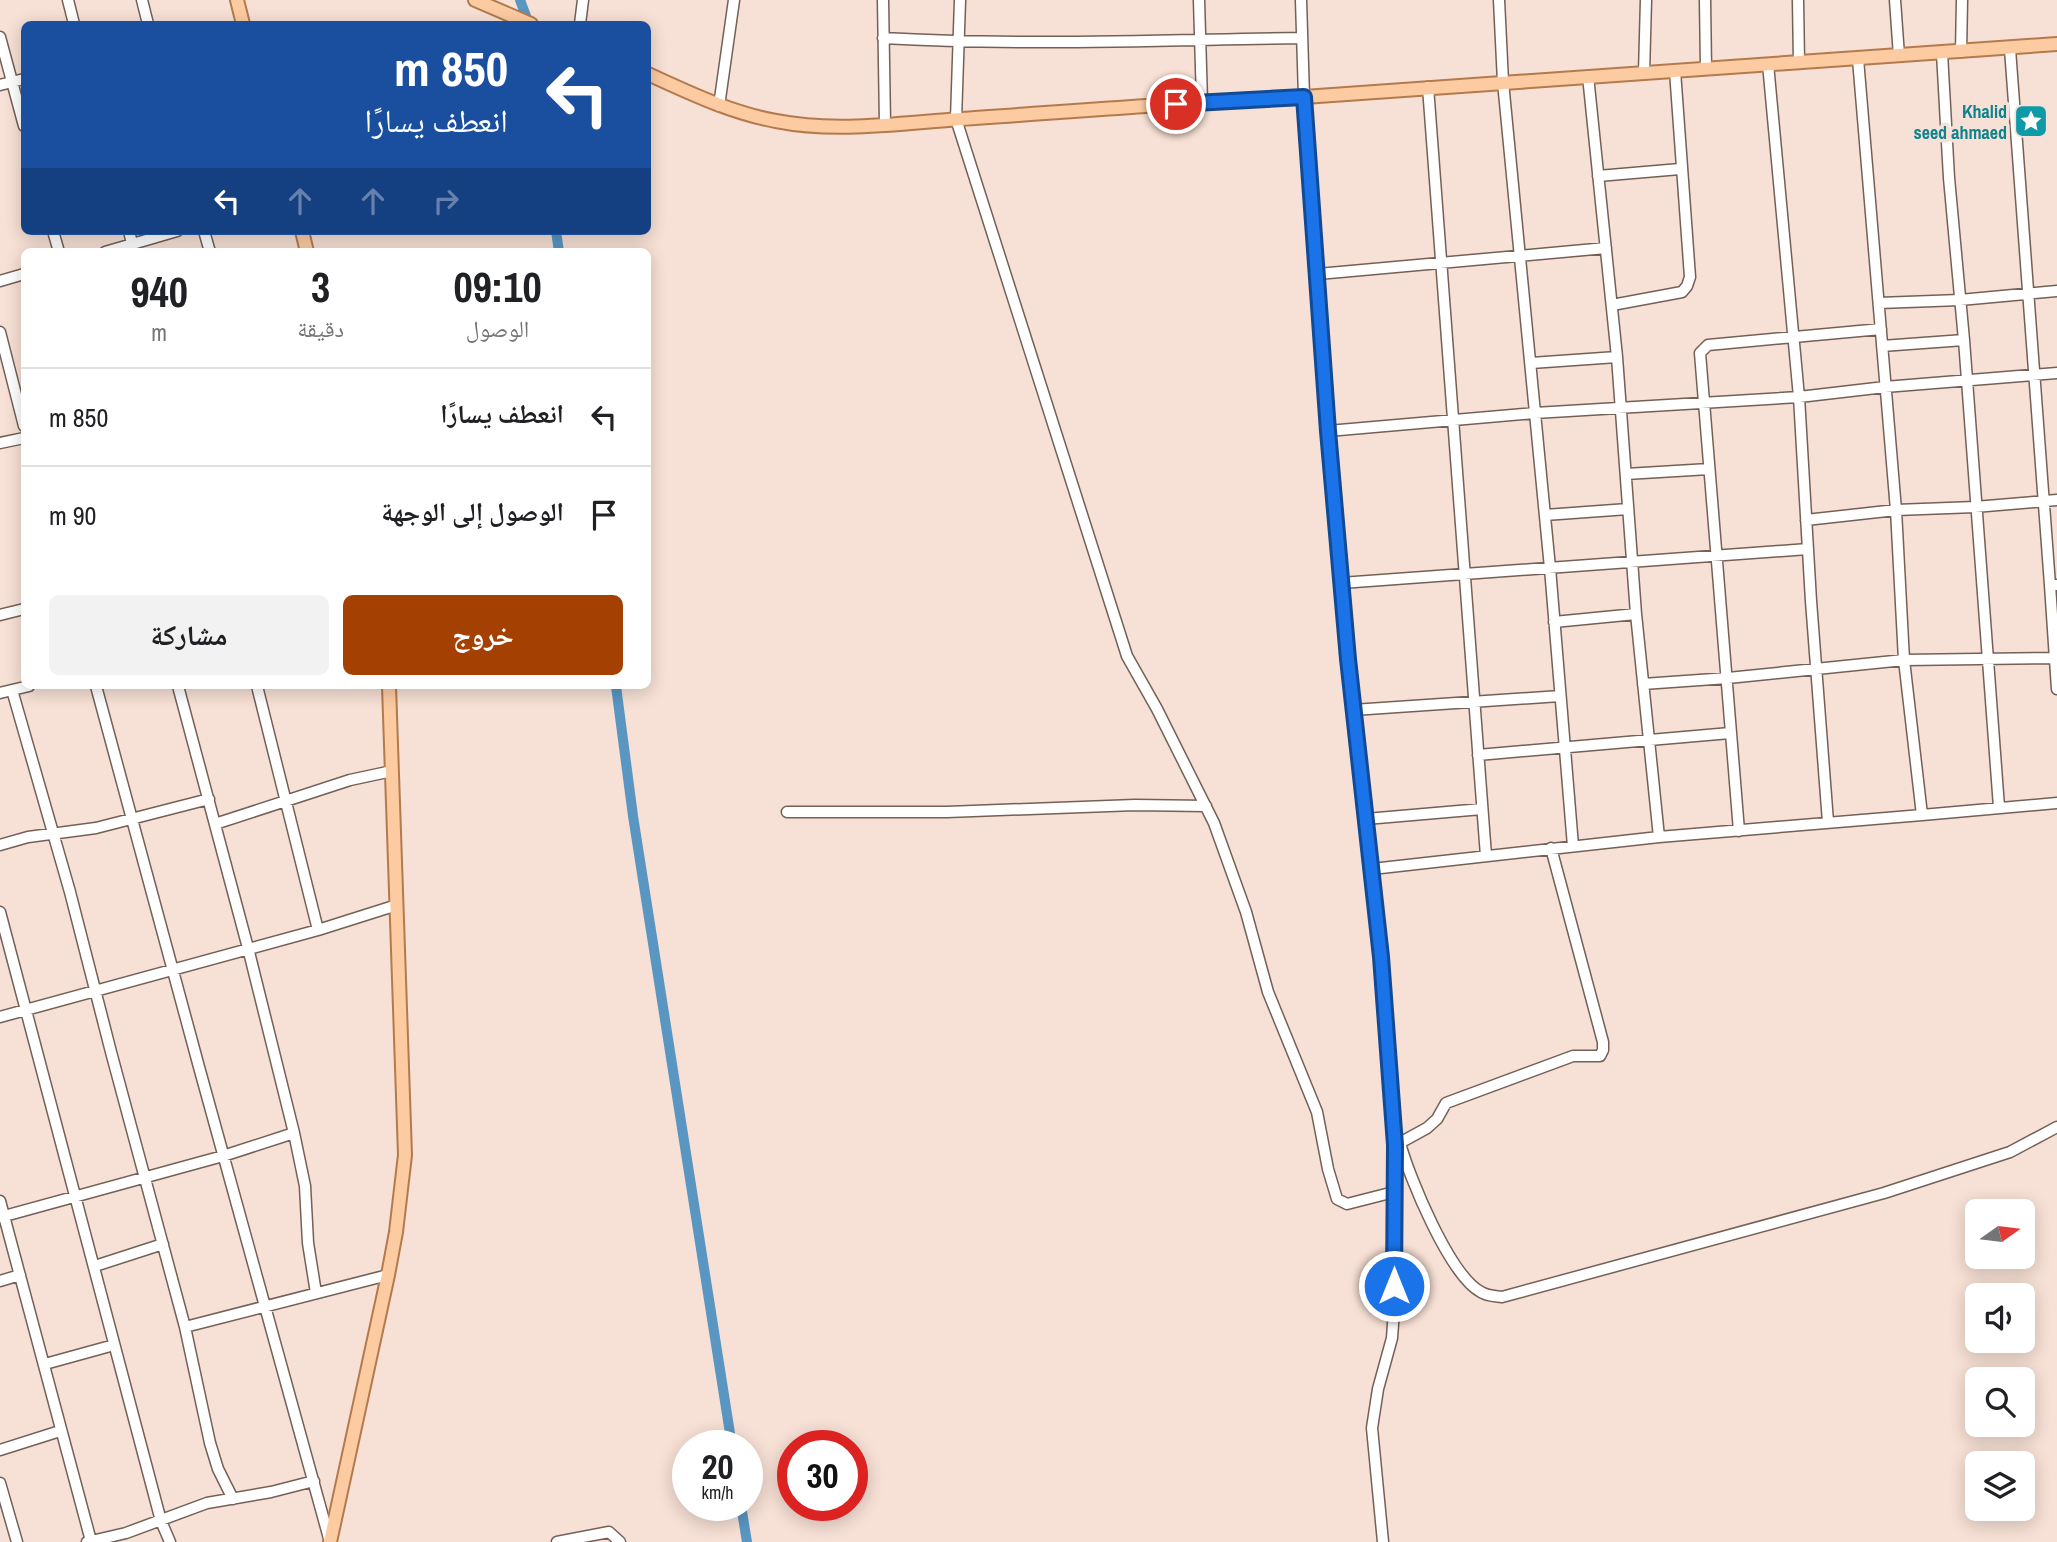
<!DOCTYPE html>
<html lang="ar">
<meta charset="utf-8">
<style>
body{margin:0;font-family:"Archivo Narrow","Noto Naskh Arabic",sans-serif;background:#f2f2f2;color:#202124;direction:rtl;height:100vh;display:flex;flex-direction:column;font-size:26px;white-space:nowrap}
*{box-sizing:border-box;margin:0}
p{font-size:23px;color:#757577}
.icon{flex:none;width:38px;height:38px;fill:none;stroke:currentColor;stroke-width:2;stroke-linecap:round;stroke-linejoin:round}
.map{position:relative;flex:1;overflow:hidden;direction:ltr}
.side{position:absolute;left:21px;top:248px;width:630px;height:441px;display:flex;flex-direction:column;background:#fff;border-radius:10px;box-shadow:0 4px 18px #0003;direction:rtl}
.side>*{flex:none}
.hud{position:absolute;left:21px;top:21px;width:630px;height:214px;border-radius:10px;box-shadow:0 4px 18px #0003;direction:rtl;background:#1a4fa0;color:#fff;overflow:hidden}
.needle{width:46px;rotate:76deg}
.tools{position:absolute;left:1965px;top:1199px;display:grid;gap:14px}
.tools a{display:grid;place-items:center;width:70px;height:70px;border-radius:10px;background:#fff;box-shadow:0 4px 18px #0003;font-size:35px}
.speed{position:absolute;left:672px;top:1430px;display:flex;gap:14px;font-size:35px;font-weight:700;text-align:center}
.speed>*{display:grid;place-content:center;width:91px;height:91px;border-radius:50%;background:#fff;box-shadow:0 4px 18px #0003;line-height:1}
.speed small{font-size:18px;font-weight:400}
.speed .limit{border:10px solid #d22;background:#fff;color:#111}
.pin{position:absolute;display:grid;place-items:center;width:60px;height:60px;color:#fff;margin:-30px;border:4px solid #fff;border-radius:50%;box-shadow:0 2px 7px #0007}
.me{position:absolute;width:77px;margin:-38px;rotate:0deg;stroke-linejoin:round;filter:drop-shadow(0 0 5px #0008)}
.turn{display:flex;align-items:center;gap:24px;height:147px;padding:0 28px;font-size:32px}
.turn .icon{width:91px;height:91px;stroke-width:2.5}
.turn b{display:block;font-size:49px;line-height:60px}
.lanes{display:flex;align-items:center;height:66px;padding:0 28px;background:#0003;justify-content:center;gap:35px;direction:ltr}
.lanes .off{opacity:.35}
.eta{display:flex;justify-content:space-evenly;align-items:center;height:119px;text-align:center}
.eta b{font-size:42px;font-weight:700;line-height:49px}
.button{display:flex;gap:14px;margin-top:auto;padding:14px 28px}
.button a{flex:1;height:80px;border-radius:10px;background:#a44102;color:#fff;font-size:28px;font-weight:700;line-height:80px;text-align:center}
.button a+a{background:#f2f2f2;color:#202124}
ul{padding:0;list-style:none}
li{display:flex;align-items:center;gap:21px;height:98px;padding:0 28px;border-top:2px solid #e0e0e0}
li div{flex:1}
li b{display:block;font-size:26px}
li em{font-style:normal}
.map>svg:first-child{display:block}
.lines{fill:none;stroke-linecap:round;stroke-linejoin:round}
.canal{stroke:#5996c2;stroke-width:10}
.minor-casing{stroke:#736057;stroke-width:13}
.major-casing{stroke:#b37b4d;stroke-width:16}
.minor{stroke:#fff;stroke-width:10}
.major{stroke:#fccba2;stroke-width:12}
.route-casing{stroke:#114b97;stroke-width:18}
.route{stroke:#1a73e8;stroke-width:12}
.labels{text-anchor:middle;dominant-baseline:central;stroke-width:7;stroke-linejoin:round;paint-order:stroke}
.culture-label{font-size:18px;font-weight:bold;fill:#0d838f;stroke:#f7e0d5;text-anchor:end}
</style>
<div class="map">
<svg width="2057" height="1542" viewBox="0 0 2057 1542">
<rect width="100%" height="100%" fill="#f7e0d5"/>
<g class="lines">
<path class="canal" d="M520 0 529 24
M556 231 559 252
M616 686 633 816 732 1446
M741 1505 747 1542"/>
<g class="minor-casing">
<path id="minor" d="M68 0 74 24
M142 0 148 24
M883 0 885 124
M960 0 956 119 1127 656 1157 709 1214 823 1246 912 1268 992 1317 1112 1328 1169 1337 1199 1347 1204 1394 1192
M1199 0 1202 102
M1301 0 1304 97 1328 431 1353 710 1381 957 1395 1145 1394 1310 1392 1338 1378 1389 1372 1428 1383 1542
M1499 0 1503 82 1550 568 1573 846
M1705 0 1706 69
M1798 0 1799 63
M1895 0 1899 56
M580 24 583 0
M0 37 24 126
M883 38C1023 46 1162 40 1302 38
M2010 49 2050 585H2057
M1961 52 1962 0
M1942 53 1949 178 1964 340 1999 807
M1768 64 1799 397 1811 601 1828 822
M1644 73 1646 0
M1588 76 1617 357 1636 614 1659 837
M0 85 24 79
M1428 87 1486 856
M719 106 734 0
M1598 176 1680 169
M53 231 59 252
M129 231 134 252
M204 231 210 252
M105 252 177 231
M1318 274 1606 248
M0 281 24 274
M1879 303 1960 300 2057 291
M1612 305 1682 292 1687 286 1690 277 1675 71
M0 332 24 426
M1882 346 1964 340
M1531 363 1617 357
M1328 431 1535 413 1799 397 1885 387 2057 373
M0 443 24 438
M1626 474 1709 469
M1545 515 1628 509
M1806 520 1896 510 1975 507 2057 500
M1341 583 1808 549
M2050 585 2057 689
M0 615 24 609
M1554 622 1636 614
M1643 684 1728 678 1904 660 2053 658
M96 686 199 1067 330 1542
M178 686 248 948 294 1133 305 1186 308 1243 316 1293
M257 686 318 930
M12 690 70 892 111 1052 185 1327 210 1443 218 1469 233 1499
M0 693 29 686
M1353 710 1560 696
M1478 755 1730 733
M787 812H947L1135 805 1206 806
M1922 815 2057 803
M1366 819 1482 809
M215 824 350 780 392 771
M1739 831 1700 353 1708 345 1881 329
M0 845 28 837 96 828 209 799
M1372 869 1659 837 1922 815 1904 660 1896 510 1858 59
M0 912 161 1521 170 1542
M0 1017 318 930 397 905
M1400 1143C1409 1177 1450 1276 1481 1292 1487 1296 1495 1296 1502 1297L1884 1193 2010 1152 2057 1127
M1396 1145 1427 1128 1437 1119 1446 1103 1573 1056H1600L1603 1050V1042L1551 848
M0 1201 91 1541
M1 1217 223 1156 294 1133
M95 1266 163 1244
M0 1281 20 1275
M185 1327 388 1275
M45 1364 114 1345
M0 1450 60 1431
M0 1483 17 1542
M87 1542 126 1533 207 1503 271 1492 314 1481
M557 1542 609 1532 620 1542"/>
</g>
<g class="major-casing">
<path id="major" d="M237 0 243 24
M475 0 531 24
M648 74C690 93 731 113 776 121 836 133 901 123 961 119 1076 111 1190 102 1304 97L2057 44
M302 231 307 252
M330 1542 388 1275 396 1232 405 1155 389 686"/>
</g>
<use href="#minor" class="minor"/>
<use href="#major" class="major"/>
</g>
<g class="lines">
<g class="route-casing">
<path id="route" d="M1176 104 1304 97 1328 431 1348 659 1381 957 1395 1145 1394 1286"/>
</g>
<use href="#route" class="route"/>
</g>
<defs>
<g id="sight-square" transform="scale(1.75)"><rect x="-9" y="-9" width="18" height="18" rx="4" fill="#0f9aa8" stroke="#f7e0d5"/><path d="M0-6L1.8-2.2L6-1.7L2.9 1.2L3.7 5.4L0 3.3L-3.7 5.4L-2.9 1.2L-6-1.7L-1.8-2.2Z" fill="#fff"/></g>
</defs>
<g fill-rule="evenodd">
<use href="#sight-square" x="2031" y="121"/>
</g>
<g class="labels">
<g class="culture-label">
<text x="2007" y="111">Khalid<tspan x="2007" dy="21">seed ahmaed</tspan></text>
</g>
</g>
</svg>
<div class="tools">
<a><svg class="needle" viewBox="-14 -14 28 28"><path d="M0-13l5 13h-10z" fill="#e53935"/><path d="M0 13l5-13h-10z" fill="#757577"/></svg></a>
<a><svg class="icon" aria-label="sound" viewBox="0 0 24 24"><path d="M4 9h4l5-4v14l-5-4H4zM17 9q2 3 0 6"/></svg></a>
<a><svg class="icon" aria-label="search" viewBox="0 0 24 24"><circle cx="10" cy="10" r="6"/><path d="M15 15l6 6"/></svg></a>
<a><svg class="icon" aria-label="layers" viewBox="0 0 24 24"><path d="M12 4l9 5-9 5-9-5zM3 14l9 5 9-5"/></svg></a>
</div>
<div class="speed"><div>20<small>km/h</small></div><div class="limit">30</div></div>
<div class="pin" style="left:1176px;top:104px;background:#d93025"><svg class="icon" aria-label="arrive" viewBox="0 0 24 24"><path d="M6 21V4h12l-3 4 3 4H6"/></svg></div>
<svg class="me" style="left:1394px;top:1286px" viewBox="-20 -20 40 40"><circle r="17" fill="#1a73e8" stroke="#fff" stroke-width="3"/><path d="M0-11L8 9 0 5-8 9z" fill="#fff"/></svg>
<div class="hud">
<div class="turn"><svg class="icon" aria-label="left" viewBox="0 0 24 24"><path d="M17 20v-9H6M10 6l-5 5 5 5"/></svg><div><b>850 m</b>انعطف يسارًا</div></div>
<div class="lanes"><svg class="icon" aria-label="left" viewBox="0 0 24 24"><path d="M17 20v-9H6M10 6l-5 5 5 5"/></svg><svg class="icon off" aria-label="ahead" viewBox="0 0 24 24"><path d="M12 20V5M6 11l6-6 6 6"/></svg><svg class="icon off" aria-label="ahead" viewBox="0 0 24 24"><path d="M12 20V5M6 11l6-6 6 6"/></svg><svg class="icon off" aria-label="right" viewBox="0 0 24 24"><path d="M7 20v-9h11M14 6l5 5-5 5"/></svg></div>
</div>
<section class="side">
<div class="eta">
<div><b>09:10</b><p>الوصول</p></div>
<div><b>3</b><p>دقيقة</p></div>
<div><b>940</b><p>m</p></div>
</div>
<ul>
<li><svg class="icon" aria-label="left" viewBox="0 0 24 24"><path d="M17 20v-9H6M10 6l-5 5 5 5"/></svg><div><b>انعطف يسارًا</b></div><em>850 m</em></li>
<li><svg class="icon" aria-label="arrive" viewBox="0 0 24 24"><path d="M6 21V4h12l-3 4 3 4H6"/></svg><div><b>الوصول إلى الوجهة</b></div><em>90 m</em></li>
</ul>
<div class="button"><a>خروج</a><a>مشاركة</a></div>
</section>
</div>
